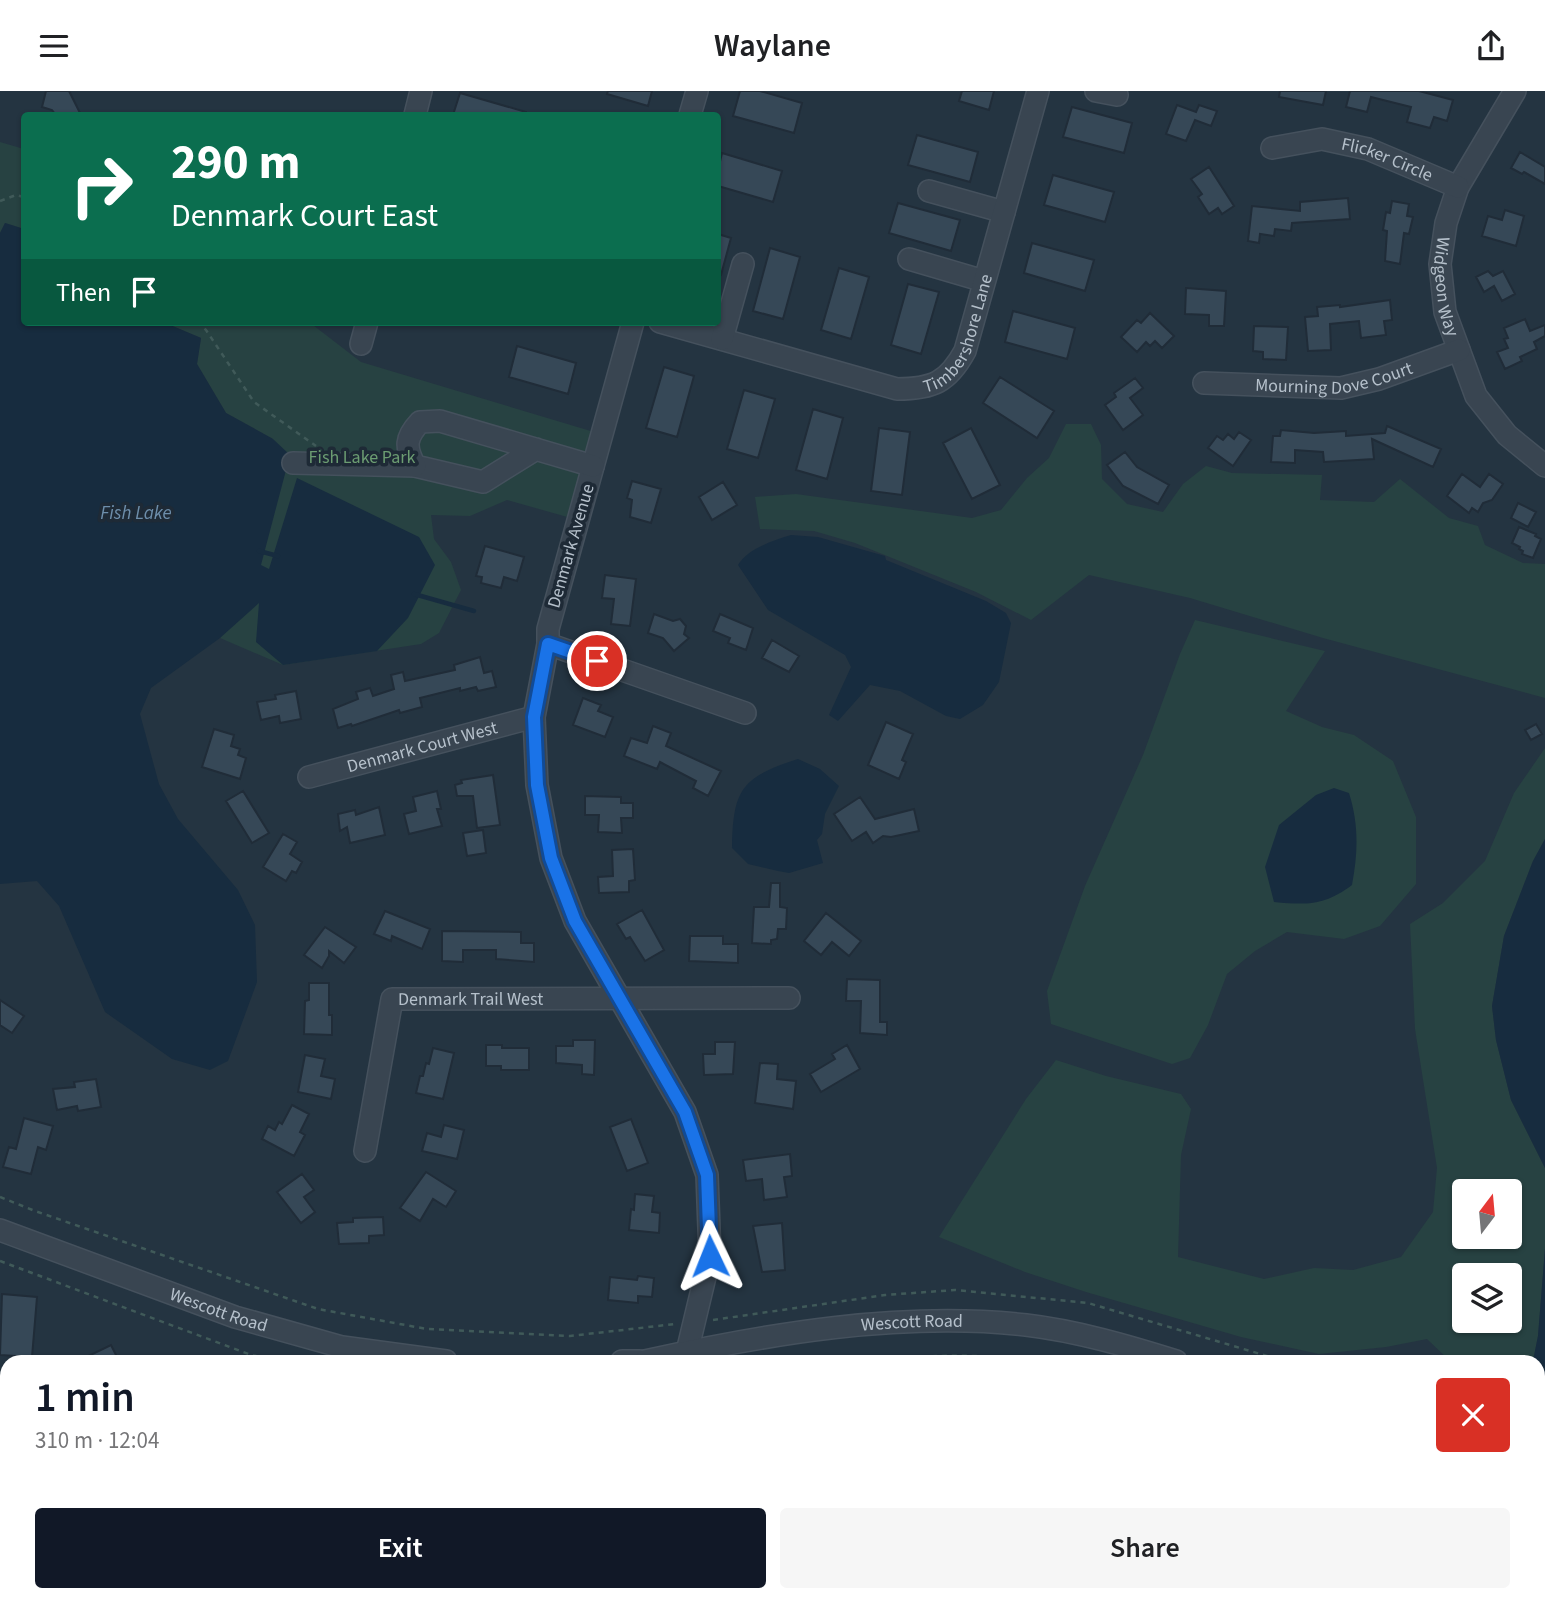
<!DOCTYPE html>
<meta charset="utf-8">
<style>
body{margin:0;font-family:"Source Sans 3",sans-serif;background:#f6f6f6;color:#202124;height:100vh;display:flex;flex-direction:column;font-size:26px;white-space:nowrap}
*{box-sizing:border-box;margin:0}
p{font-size:23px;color:#757577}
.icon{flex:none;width:38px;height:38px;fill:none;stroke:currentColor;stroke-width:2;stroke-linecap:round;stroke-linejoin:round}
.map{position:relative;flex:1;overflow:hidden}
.drawer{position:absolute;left:0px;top:1264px;width:1545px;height:247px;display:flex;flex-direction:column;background:#fff;border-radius:21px 21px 0 0;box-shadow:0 2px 5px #0004}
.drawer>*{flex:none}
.hud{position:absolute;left:21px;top:21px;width:700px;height:214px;border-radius:7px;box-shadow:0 2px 5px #0004;background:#0b6e4f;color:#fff;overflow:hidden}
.needle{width:46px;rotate:16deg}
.tools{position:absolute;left:1452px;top:1088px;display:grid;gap:14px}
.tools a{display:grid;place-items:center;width:70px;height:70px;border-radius:7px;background:#fff;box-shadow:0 2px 5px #0004;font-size:35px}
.pin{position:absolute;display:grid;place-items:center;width:60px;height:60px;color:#fff;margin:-30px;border:4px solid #fff;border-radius:50%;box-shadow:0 2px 7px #0007}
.me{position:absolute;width:77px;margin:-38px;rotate:358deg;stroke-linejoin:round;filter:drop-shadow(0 0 5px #0008)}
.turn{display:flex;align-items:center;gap:24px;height:147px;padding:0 35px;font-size:32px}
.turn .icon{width:91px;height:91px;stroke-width:2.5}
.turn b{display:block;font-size:49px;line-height:60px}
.then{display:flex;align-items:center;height:66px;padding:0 35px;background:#0003;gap:14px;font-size:26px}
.round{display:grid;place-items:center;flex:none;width:74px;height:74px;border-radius:7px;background:#f6f6f6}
.summary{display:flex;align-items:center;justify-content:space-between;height:119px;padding:0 35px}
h1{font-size:42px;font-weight:600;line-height:52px;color:#111827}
.primary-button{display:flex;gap:14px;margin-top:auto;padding:14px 35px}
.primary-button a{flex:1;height:80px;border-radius:7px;background:#111827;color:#fff;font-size:28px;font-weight:600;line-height:80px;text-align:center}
.primary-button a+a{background:#f6f6f6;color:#202124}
header{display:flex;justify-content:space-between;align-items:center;height:91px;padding:0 35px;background:#fff;font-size:32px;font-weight:600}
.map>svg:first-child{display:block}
.green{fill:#274242;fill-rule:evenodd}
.water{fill:#172c3f}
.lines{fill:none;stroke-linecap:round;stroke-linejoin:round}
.stream{stroke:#172c3f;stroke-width:4.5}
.building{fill:#364857;stroke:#202c38;stroke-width:2}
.minor-casing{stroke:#45515d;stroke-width:24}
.path{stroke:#405a59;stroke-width:2.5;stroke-dasharray:5 5;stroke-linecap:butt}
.minor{stroke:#394551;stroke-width:21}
.route-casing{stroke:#114b97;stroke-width:18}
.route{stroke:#1a73e8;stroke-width:12}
.labels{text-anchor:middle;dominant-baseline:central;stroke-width:7;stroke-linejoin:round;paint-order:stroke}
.street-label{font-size:18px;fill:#b5c0cb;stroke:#1e2a36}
.park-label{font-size:18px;fill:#6c9d72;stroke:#1e2a36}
.water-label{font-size:19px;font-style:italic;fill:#6d8eab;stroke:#1e2a36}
</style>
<header><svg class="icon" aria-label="menu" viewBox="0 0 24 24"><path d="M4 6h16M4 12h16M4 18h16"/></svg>Waylane<svg class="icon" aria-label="share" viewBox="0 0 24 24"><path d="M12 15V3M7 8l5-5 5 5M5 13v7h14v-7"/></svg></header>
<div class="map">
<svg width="1545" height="1509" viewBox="0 0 1545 1509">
<rect width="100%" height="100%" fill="#243441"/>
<path class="green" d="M0 51 24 58V138L5 132 0 142Z
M163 231H309L361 271 594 341 578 429 507 409 470 425 431 424 434 448 451 471 461 499 439 542 421 553 283 574 220 547 260 474 273 348 226 322 197 273 201 247Z
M1066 333H1091L1101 354 1102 388 1127 413 1163 421 1183 393 1206 375 1232 382 1322 384 1320 409 1374 411 1400 388 1449 427 1478 435 1485 454 1523 472 1545 473V607L1323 547 1190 507 1089 484 1031 529 976 501 855 452 814 440 760 438 755 406 796 403 972 427 1001 419 1027 387 1049 367Z
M1195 529 1325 560 1286 620 1322 636 1354 644 1393 670 1416 726V793L1380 835 1344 848 1287 841 1255 860 1227 883 1208 934 1190 967 1172 973 1051 933 1047 900 1085 795 1143 664 1180 563Z
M1545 657V748L1533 770 1504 845 1492 915 1496 949 1511 1009 1545 1077V1158L1538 1245 1533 1270H1450L1427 1248 1386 1256 1319 1263 1241 1246 1086 1201 1025 1181 939 1146 1026 1008 1056 969 1106 985 1181 1003 1191 1018 1181 1064 1178 1166 1264 1188 1314 1177 1353 1179 1401 1166 1433 1121 1437 1077 1415 938 1410 833 1443 812 1485 770 1514 702ZM1465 1101H1510V1146H1465ZM1465 1185H1510V1230H1465Z
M1538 1305 1545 1312V1347L1538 1344Z
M1538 1438 1545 1442V1509H1313L1311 1503H1538Z"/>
<path class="water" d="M5 132 24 138V231H163L201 247 197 273 226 322 273 348 290 364 261 474 269 478 297 387 419 446 435 474 408 527 377 560 283 574 256 551 259 512 220 547 151 597 140 623 159 693 178 728 238 799 255 834 257 891 228 970 210 979 172 968 105 921 59 815 37 790 0 793V142Z
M791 444 818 446 885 465 886 469 986 510 1006 522 1011 532 999 591 983 614 960 628 946 625 900 600 870 594 838 630 829 624 851 576 845 564 768 519 738 474C747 458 774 449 791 444Z
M798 668 820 678 839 695 825 723 822 743 817 749 823 772 789 782 778 780 748 773 732 757C733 699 741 686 798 668Z
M1334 697 1349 702C1359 734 1358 762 1352 794 1324 815 1307 814 1274 811L1265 776 1279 734 1316 704Z
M1545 748V1077L1511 1009 1496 949 1492 915 1504 845 1533 770Z
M1545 1158V1312L1538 1305V1270H1533L1538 1245Z"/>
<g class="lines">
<path class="stream" d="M259 460 278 465
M414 503 474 520"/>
</g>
<path class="building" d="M46 0H69L81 24H56L52 19 42 16Z
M608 0H652L648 15 607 3Z
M740 0H760L802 12 794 42 733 25Z
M962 0H994L989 19 959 10Z
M1280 0H1326L1323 14 1279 6Z
M1350 0H1419L1453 9 1447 30 1434 26 1430 37 1407 31 1411 16 1371 6 1367 21 1346 16Z
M460 2 526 21V24H453Z
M1177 14 1196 21 1199 14 1217 20 1211 35 1195 29 1186 50 1166 43Z
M1072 16 1132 32 1124 62 1063 46Z
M917 44 978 61 970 91 908 74Z
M1520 61 1545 76V93L1524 81 1522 83 1511 77Z
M722 62 782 80 773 111 718 95V79Z
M1209 76 1234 115 1222 123 1218 117 1209 123 1198 106 1202 103 1191 88Z
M1053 84 1114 101 1105 131 1044 114Z
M1348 107 1350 128 1292 132 1291 140 1275 138 1274 145 1260 143 1259 152 1248 150 1252 115 1300 120V111Z
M1392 110 1409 113 1407 125 1413 126 1409 143 1404 142 1400 173 1385 170 1387 140 1383 139 1386 121 1390 122Z
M898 112 960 129 951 160 889 142Z
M1505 119 1524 125 1516 155 1482 145 1488 125 1502 129Z
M718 143 731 147 721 184 718 183Z
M1032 152 1094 169 1085 200 1024 182Z
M770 157 800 166 783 228 753 220Z
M839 177 869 186 851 248 821 239Z
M1488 180 1493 185 1503 180 1515 203 1502 210 1494 195 1484 201 1476 186Z
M908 193 939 201 921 263 891 254Z
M1186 197 1226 200 1224 235H1209V224L1185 223Z
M1390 209 1392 229 1384 230 1386 244 1361 247 1359 230 1330 233 1331 259 1308 260 1305 226 1318 225 1317 216 1340 214V216Z
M1013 220 1075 237 1067 268 1005 251Z
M1150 222 1174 245 1162 257 1155 250 1150 255 1146 251 1137 261 1121 246 1137 229 1141 232Z
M1525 228 1530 240 1545 234V245L1534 251 1537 258 1520 266 1522 270 1505 278 1497 261 1508 257 1504 248 1508 247 1504 237Z
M1254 235 1288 236 1286 269 1263 268V261L1253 260Z
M517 255 576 272 568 303 509 286Z
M664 276 694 285 677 346 646 337Z
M1000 286 1054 320 1037 347 983 312Z
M1135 287 1143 297 1130 307 1143 324 1123 339 1105 314 1116 306 1114 302Z
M744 299 775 308 758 367 727 358Z
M813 318 843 327 827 388 796 379Z
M1387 335 1441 358 1433 376 1372 348 1374 368 1324 371 1323 361 1295 359V372L1271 371 1273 345H1280L1281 339 1314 342 1346 340V345L1385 342Z
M879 337 910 341 902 404 871 400Z
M971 337 1000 394 972 408 943 352Z
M1239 341 1251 349 1233 375 1208 357 1217 345 1223 349 1228 343 1234 348Z
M1125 361 1137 376 1169 394 1158 413 1123 395 1107 374Z
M1462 383 1480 396 1489 383 1503 393 1492 409 1483 412 1478 421 1472 417 1469 422 1447 405Z
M632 390 661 398 651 432 630 426 632 409 627 407Z
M723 391 737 414 712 429 699 406Z
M1518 412 1536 421 1528 436 1511 427Z
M1519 436 1536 443 1535 445 1541 448 1533 467 1522 463 1523 460 1519 458 1520 456 1512 452Z
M485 455 524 466 517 490 504 486 501 497 481 492 482 486 476 485Z
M605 484 636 488 630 535 611 533 614 508 602 507Z
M654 523 673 530 680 528 686 535 684 543 689 547 674 560 663 547 648 542Z
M720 523 753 537 746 559 728 552 730 547 713 540Z
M772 549 799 565 789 581 762 567Z
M480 566 484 582 492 580 496 596 478 600 476 596 460 600V597L420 607 422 616 400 622 399 619 352 635 351 633 338 637 333 618 358 608 356 601 370 597 373 605 394 598 391 584 403 581 405 590 455 579 454 574Z
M296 600 301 628 280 632 279 625 261 629 257 611 276 608 275 604Z
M583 607 601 614 598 620 613 626 605 646 573 634Z
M886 631 913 643 902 669 906 671 899 688 868 674Z
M1536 633 1542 643 1531 649 1525 639Z
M653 635 671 642 666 655 721 680 708 705 693 697 696 690 660 671 657 678 624 665 631 647 647 652Z
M214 638 234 644 231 655 240 658 238 664 246 667 240 688 202 676Z
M493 684 500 734 477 737 473 705H457L455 694 462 692 461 689Z
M243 700 269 742 252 752 226 710Z
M437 700 441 718H437L442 735 409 743 404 723 416 720 413 706Z
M585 705 621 706V712H633V727H621L622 742 598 741 599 724H585Z
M860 706 875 728 914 718 919 740 891 746 883 745 873 752 866 741 852 750 834 723Z
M379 716 385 744 350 752 347 736 340 740 338 723 355 719 356 724Z
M483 739 486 762 467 765 463 742Z
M283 743 297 751 290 763 302 771 296 782 292 780 286 790 263 776Z
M633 758 635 789 629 790V801L599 802 598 786 613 785 612 759Z
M771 792H780V816L787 817 786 838H778L777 848 771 849V853L752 852 754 816H769Z
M642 819 664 859 645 870 630 846 626 848 617 833Z
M385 820 430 838 422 858 392 845 391 850 374 843Z
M826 822 861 850 849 865 832 851 821 864 804 850Z
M325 836 356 856 344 872 329 860V865L322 877 304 864Z
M442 840 521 841V852H534V871L496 868V859H463V871L442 870Z
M690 845H723V853H738V872L689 870Z
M847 888 880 889V931H887V944L860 942 861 910H846Z
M309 892H329V924H332V944L304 943 305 910 309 909Z
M0 909 24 925 12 942 0 934Z
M573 949H595L594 984 582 983V974L556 972V955H573Z
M715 951H735L733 983 704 984 703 963H715Z
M486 954H502V957H529V979H501V975H486Z
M847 954 860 978 821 1001 810 983 835 968 832 963Z
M433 957 454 962 443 1008 416 1002 420 985H423L426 972 429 973Z
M305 964 325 968 321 985 335 988 331 1008 298 1001Z
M760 972 778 973 777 988 796 990 793 1018 755 1012Z
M96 988 101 1016 78 1020 77 1015 57 1019 53 998 75 996 74 991Z
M292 1014 309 1023 300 1041 305 1044 294 1065 262 1048 268 1035 275 1039 279 1031 282 1033Z
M24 1027 53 1035 46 1059 38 1056 31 1083 3 1076 9 1056 16 1058Z
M631 1028 648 1072 627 1080 610 1036Z
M444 1034 464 1039 457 1068 422 1060 427 1042 441 1046Z
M790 1063 792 1085 784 1086 787 1106 764 1109 762 1088 746 1090 743 1069Z
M426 1081 456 1100 446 1116 433 1108 420 1130 400 1117Z
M302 1083 314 1099 304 1106 315 1121 301 1132 277 1101Z
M635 1103 654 1105 652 1121 660 1122 659 1142 629 1139 631 1118 634 1119Z
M383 1126 384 1144 369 1145V1152L339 1153 337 1132 353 1131V1127Z
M782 1132 785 1179 762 1181 753 1135Z
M638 1185 654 1187 652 1206 638 1205V1212L608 1209 610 1186 637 1189Z
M2 1203 37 1206 32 1266 0 1264Z
M111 1254 119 1270H78Z"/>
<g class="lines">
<g class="minor-casing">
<g id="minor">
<path d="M1096 0 1117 4"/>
<path id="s1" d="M1515 0 1458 96 1446 132 1440 173 1445 221 1476 305 1507 344 1545 375"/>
<path d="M415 24 421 0"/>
<path d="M690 24 697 0"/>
<path id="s2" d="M1272 57 1322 48 1368 58 1458 96"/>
<path d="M929 100 1004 121"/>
<path d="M909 168 984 190"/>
<path d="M633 231 548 538V553L534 626 537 694 551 767 575 830 685 1021 707 1084 710 1165 687 1261 682 1270"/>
<path id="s3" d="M660 231 897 298C933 298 948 291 965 260L1038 0"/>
<path d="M722 248 743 173"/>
<path d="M361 253 367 231"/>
<path id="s4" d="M1204 292 1341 297 1379 288 1459 259"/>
<path d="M536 358 483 391 415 375C405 356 405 347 420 331L440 330 593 375"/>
<path d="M293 372 415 375"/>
<path d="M548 553 745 622"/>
<path id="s5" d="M309 686 534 626"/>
<path id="s6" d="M365 1060 392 908 789 907"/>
<path id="s7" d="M0 1139 235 1226 342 1256 446 1270"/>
<path d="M622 1270H640"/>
<path id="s8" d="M645 1270C767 1243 901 1220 1026 1234 1077 1240 1128 1255 1176 1270"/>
<path d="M0 1365 7 1341"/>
<path d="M0 1379 7 1381"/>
<path d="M1538 1391 1545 1394"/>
<path d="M0 1474 7 1476"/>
<path d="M99 1503 118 1509"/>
<path d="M1254 1503 1257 1509"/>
<path d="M257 1509 258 1503"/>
<path d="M573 1509 575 1503"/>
</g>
</g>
<path class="path" d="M0 110 16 104 24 106
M197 231 206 239 254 311 316 355
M0 1106 35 1120 318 1218 427 1238 570 1245 675 1233
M0 1170 251 1264 281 1270
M713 1229 885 1204 955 1199 1088 1212 1284 1270
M872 1270C930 1263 986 1263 1043 1270
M1538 1355 1545 1359
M1538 1426 1545 1430"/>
<use href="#minor" class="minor"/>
</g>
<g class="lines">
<g class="route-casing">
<path id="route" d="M597 570 548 553 534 626 537 694 551 767 575 830 685 1021 707 1084 710 1165"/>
</g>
<use href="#route" class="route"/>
</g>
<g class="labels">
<g class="street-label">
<text stroke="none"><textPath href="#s2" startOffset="119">Flicker Circle</textPath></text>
<text stroke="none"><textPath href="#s1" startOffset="214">Widgeon Way</textPath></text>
<text stroke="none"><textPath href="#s3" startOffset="341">Timbershore Lane</textPath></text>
<text stroke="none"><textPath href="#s4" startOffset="131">Mourning Dove Court</textPath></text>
<text transform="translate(571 455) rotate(-74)">Denmark Avenue</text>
<text stroke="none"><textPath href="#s5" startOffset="117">Denmark Court West</textPath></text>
<text stroke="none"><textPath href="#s6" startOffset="233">Denmark Trail West</textPath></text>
<text stroke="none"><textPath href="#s7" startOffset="233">Wescott Road</textPath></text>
<text stroke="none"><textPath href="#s8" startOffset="270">Wescott Road</textPath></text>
</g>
<g class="park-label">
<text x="362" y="366">Fish Lake Park</text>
</g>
<g class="water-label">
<text x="136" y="422">Fish Lake</text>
</g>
</g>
</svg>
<div class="tools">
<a><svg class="needle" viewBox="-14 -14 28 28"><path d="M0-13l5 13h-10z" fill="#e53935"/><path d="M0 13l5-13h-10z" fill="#757577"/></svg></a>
<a><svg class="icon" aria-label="layers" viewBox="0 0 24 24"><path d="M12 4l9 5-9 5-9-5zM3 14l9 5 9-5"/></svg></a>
</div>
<div class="pin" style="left:597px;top:570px;background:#d93025"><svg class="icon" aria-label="arrive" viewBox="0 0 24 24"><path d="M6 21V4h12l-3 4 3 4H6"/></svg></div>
<svg class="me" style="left:710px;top:1165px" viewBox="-20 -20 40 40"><path d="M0-17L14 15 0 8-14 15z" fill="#1a73e8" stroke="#fff" stroke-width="4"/></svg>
<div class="hud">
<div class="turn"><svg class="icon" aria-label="right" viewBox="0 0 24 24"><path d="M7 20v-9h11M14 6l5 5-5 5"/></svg><div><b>290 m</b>Denmark Court East</div></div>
<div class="then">Then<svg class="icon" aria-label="arrive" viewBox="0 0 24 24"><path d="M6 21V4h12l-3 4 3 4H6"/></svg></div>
</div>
<section class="drawer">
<div class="summary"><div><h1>1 min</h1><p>310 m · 12:04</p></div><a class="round" style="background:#d93025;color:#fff"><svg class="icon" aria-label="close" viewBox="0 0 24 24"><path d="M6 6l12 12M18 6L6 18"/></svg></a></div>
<div class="primary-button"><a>Exit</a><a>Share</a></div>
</section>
</div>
